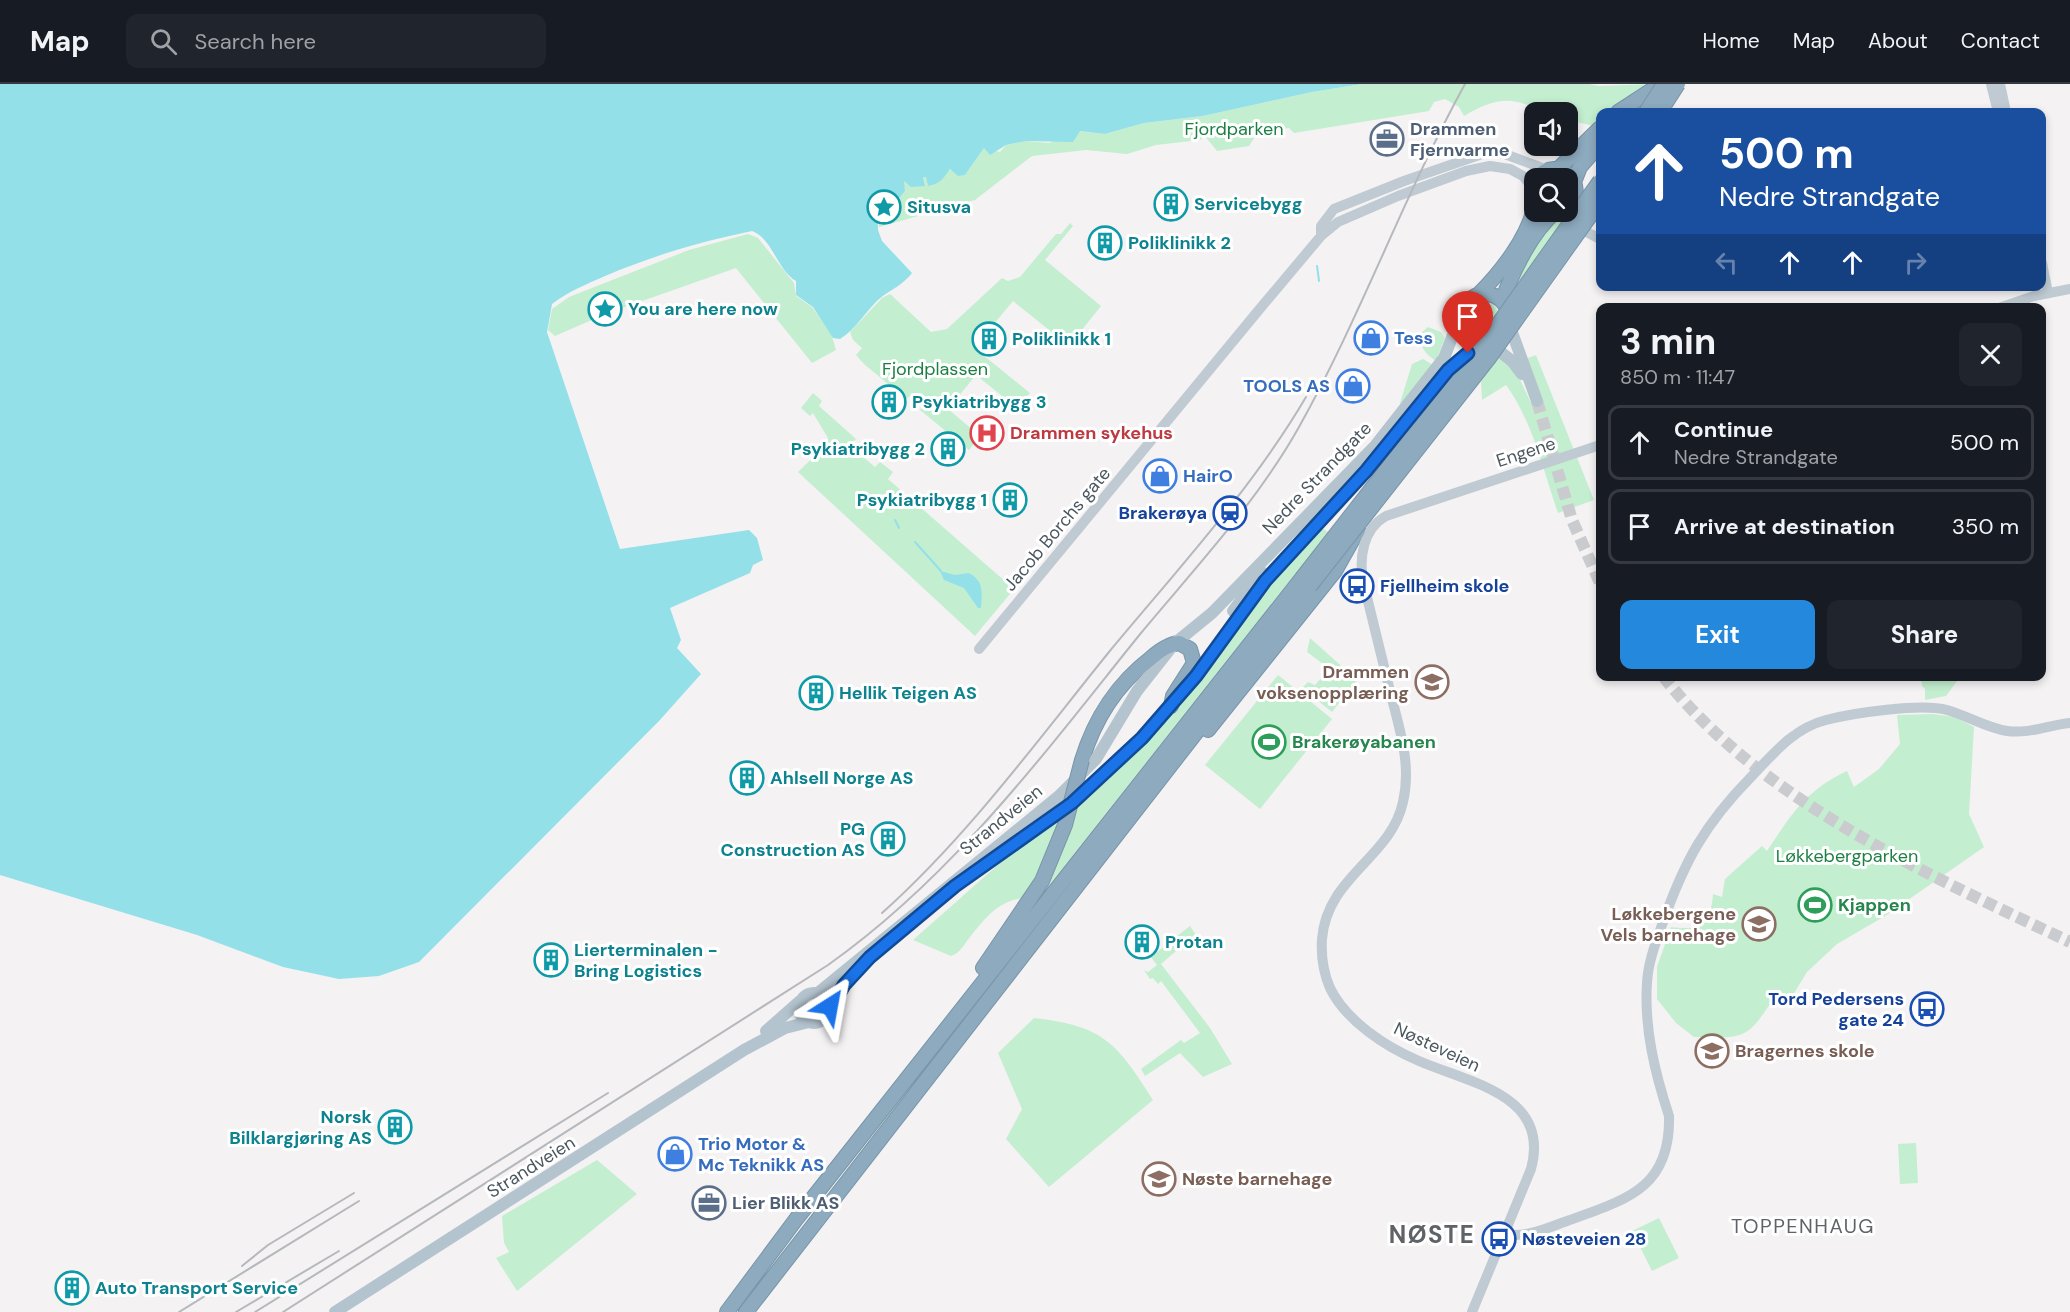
<!DOCTYPE html>
<meta charset="utf-8">
<style>
body{margin:0;font-family:"DM Sans",sans-serif;background:#20242c;color:#f1f3f6;height:100vh;display:flex;flex-direction:column;font-size:22px;white-space:nowrap}
*{box-sizing:border-box;margin:0}
p{font-size:20px;color:#9ea1a6}
.icon{flex:none;width:33px;height:33px;fill:none;stroke:currentColor;stroke-width:2;stroke-linecap:round;stroke-linejoin:round}
.map{position:relative;flex:1;overflow:hidden}
.sheet{position:absolute;left:1596px;top:219px;width:450px;height:378px;display:flex;flex-direction:column;background:#171b24;border-radius:12px;box-shadow:0 3px 9px #0003}
.sheet>*{flex:none}
.hud{position:absolute;left:1596px;top:24px;width:450px;height:183px;border-radius:12px;box-shadow:0 3px 9px #0003;background:#1a4fa0;color:#fff;overflow:hidden}
.tools{position:absolute;left:1524px;top:18px;display:grid;gap:12px}
.tools a{display:grid;place-items:center;width:54px;height:54px;border-radius:12px;background:#171b24;box-shadow:0 3px 9px #0003;font-size:30px}
.pin{position:absolute;display:grid;place-items:center;width:51px;height:51px;color:#fff;margin:-62px -26px;border-radius:50% 50% 50% 0;rotate:-45deg;box-shadow:0 0 6px #0007}
.pin .icon{rotate:45deg}
.me{position:absolute;width:66px;margin:-33px;rotate:34deg;stroke-linejoin:round;filter:drop-shadow(0 0 4px #0008)}
.turn{display:flex;align-items:center;gap:21px;height:126px;padding:0 24px;font-size:27px}
.turn .icon{width:78px;height:78px;stroke-width:2.5}
.turn b{display:block;font-size:42px;line-height:51px}
.lanes{display:flex;align-items:center;height:57px;padding:0 24px;background:#0003;justify-content:center;gap:30px;direction:ltr}
.lanes .off{opacity:.35}
.round{display:grid;place-items:center;flex:none;width:63px;height:63px;border-radius:12px;background:#20242c}
.headline{display:flex;align-items:center;justify-content:space-between;height:102px;padding:0 24px}
h1{font-size:36px;font-weight:700;line-height:45px}
.cta{display:flex;gap:12px;margin-top:auto;padding:12px 24px}
.cta a{flex:1;height:69px;border-radius:12px;background:#2488dd;color:#fff;font-size:24px;font-weight:700;line-height:69px;text-align:center}
.cta a+a{background:#20242c;color:#f1f3f6}
ul{padding:0;list-style:none}
li{display:flex;align-items:center;gap:18px;height:75px;margin:0 12px 9px;padding:0 12px;border:3px solid #363941;border-radius:12px}
li div{flex:1}
li b{display:block;font-size:22px}
li em{font-style:normal}
header{display:flex;align-items:center;gap:36px;box-sizing:border-box;height:84px;padding:0 30px;background:#171b24;border-bottom:2px solid #363941}
header strong{font-size:28px}
nav{display:flex;gap:33px;margin-inline-start:auto;font-size:21px}
.search{width:420px;height:54px;background:#20242c;display:flex;align-items:center;gap:15px;box-sizing:border-box;padding:0 21px;border-radius:12px;color:#9ea1a6;font-size:22px}
.map>svg:first-child{display:block}
.green{fill:#c4eed0}
.water{fill:#94e0e9}
.lines{fill:none;stroke-linecap:round;stroke-linejoin:round}
.stream{stroke:#94e0e9;stroke-width:2}
.primary-tunnel{stroke:#cacbce;stroke-width:12;stroke-dasharray:12 6;stroke-linecap:butt}
.highway-casing{stroke:#7895a9;stroke-width:16}
.secondary{stroke:#bfcad2;stroke-width:10}
.primary{stroke:#b4c4cf;stroke-width:12}
.highway{stroke:#8daabe;stroke-width:14}
.rail{stroke:#b5b8bc;stroke-width:2}
.highway-bridge-casing{stroke:#7895a9;stroke-width:16;stroke-linecap:butt}
.highway-bridge{stroke:#8daabe;stroke-width:14}
.route-casing{stroke:#114b97;stroke-width:15}
.route{stroke:#1a73e8;stroke-width:10}
.labels{text-anchor:middle;dominant-baseline:central;stroke-width:6;stroke-linejoin:round;paint-order:stroke}
.park-label{font-size:18px;fill:#1d7f43;stroke:#fff}
.service-label{font-size:18px;font-weight:bold;fill:#4e5e75;stroke:#fff;text-anchor:start}
.culture-label{font-size:18px;font-weight:bold;fill:#0d838f;stroke:#fff;text-anchor:start}
.shop-label{font-size:18px;font-weight:bold;fill:#366cbe;stroke:#fff;text-anchor:start}
.health-label{font-size:18px;font-weight:bold;fill:#be3a42;stroke:#fff;text-anchor:start}
.street-label{font-size:18px;fill:#4b575f;stroke:#fff}
.transit-label{font-size:18px;font-weight:bold;fill:#164399;stroke:#fff;text-anchor:end}
.education-label{font-size:18px;font-weight:bold;fill:#785e54;stroke:#fff;text-anchor:end}
.leisure-label{font-size:18px;font-weight:bold;fill:#27864d;stroke:#fff;text-anchor:start}
.neighbourhood-label{font-size:20px;letter-spacing:1.5px;fill:#5f6367;stroke:#fff}
.district-label{font-size:24px;font-weight:bold;letter-spacing:1.5px;fill:#5f6367;stroke:#fff}
</style>
<header>
<strong>Map</strong>
<div class="search"><svg class="icon" aria-label="search" viewBox="0 0 24 24"><circle cx="10" cy="10" r="6"/><path d="M15 15l6 6"/></svg>Search here</div>
<nav><a>Home</a><a>Map</a><a>About</a><a>Contact</a></nav>
</header>
<div class="map">
<svg width="2070" height="1228" viewBox="0 0 2070 1228">
<rect width="100%" height="100%" fill="#f4f2f3"/>
<path class="green" d="M1362 0H1589L1599 2 1652 0 1610 28H1600V36L1594 42 1568 36V28C1518 28 1518 0 1464 32L1459 23 1445 15 1434 18 1429 27 1294 49 1289 44 1258 48 1249 62 1217 67 1205 52 1200 56 1156 61 1127 70 1086 66 1032 72 975 116 879 143 877 119 905 107 903 97 925 101 923 93H926L928 102 951 85 965 91 984 64 1000 68 1006 61 1026 57 1049 59 1080 47 1105 50 1144 39 1203 32 1312 8Z
M1556 135 1564 137 1521 198 1517 194 1533 162Z
M1070 139 1073 142 1045 176 1101 222 1069 262 1013 217 974 264 1030 309 1017 324 976 291 948 325 980 352 969 366 920 326 923 322 910 312 906 315 864 280 856 271 862 264 853 256 850 248 882 214 890 210 931 248 947 245 1002 194 1008 197 1020 193 1056 150H1061Z
M748 150 758 154 794 199 796 212 812 223 831 249 836 266 812 279 736 184 608 229 555 252 548 246 552 225 569 213 689 166Z
M1482 218 1493 220 1500 229 1483 251 1473 246 1468 237 1473 223Z
M1428 243 1441 248 1445 254 1436 277C1425 270 1419 262 1421 249Z
M1536 271 1594 416 1558 429C1543 386 1533 338 1506 301L1482 316 1481 297 1499 272 1517 289 1531 319 1542 315 1525 275Z
M1423 275 1433 281 1403 321 1400 319 1412 280Z
M813 309 822 317 819 322 856 355 850 362 875 383 880 378 893 388 888 395 1014 505 975 552 798 388 828 359V354L813 329 810 332 801 324Z
M1322 444 1328 448 1039 814C1003 810 987 831 967 857 962 864 959 869 951 872L913 856 1008 772 1076 723 1277 490Z
M1310 554 1357 596 1332 628 1302 604 1308 598 1315 601 1322 593 1330 598 1334 594 1331 592 1334 588 1307 568Z
M1278 591 1332 635 1260 725 1205 681Z
M1921 593V592L1960 593 1946 612 1925 616V605L1922 602Z
M1933 630 1955 633 1974 643 1969 730 1984 763 1885 832 1837 860 1807 888 1791 914 1773 915C1747 957 1742 954 1694 953L1676 939 1657 915V883L1671 843C1700 847 1711 841 1713 810L1722 813 1725 795 1762 762 1767 767C1791 731 1806 706 1847 687L1854 703 1879 685 1900 660 1897 631Z
M1190 842 1202 860 1176 867 1161 880 1210 944 1232 980 1203 993 1180 969 1145 992 1141 985 1181 956 1184 959 1200 949 1161 897 1158 900 1153 894 1150 895 1144 886 1148 888 1157 881 1151 873 1167 860 1171 864 1180 856 1177 852Z
M1034 934C1104 942 1117 959 1153 1016L1049 1103 1006 1055 1022 1025 998 969Z
M1916 1059 1918 1099 1900 1100 1898 1060Z
M597 1076 637 1110 517 1207 496 1174 509 1168 504 1159 502 1132Z
M1659 1134 1679 1174 1652 1187 1632 1147Z"/>
<path class="water" d="M0 0H1362L1312 8 1203 32 1144 39 1105 50 1080 47 1073 58 1026 57 1006 61 990 71 984 64 965 91 958 92 950 85C944 93 942 99 928 102L926 93H923L925 102 911 103 904 97 905 107 899 114 892 112 889 116H882L877 119 878 146 882 157 912 189C903 201 890 206 879 215 865 228 857 244 840 255L833 254 813 223 796 211V197C777 186 773 155 752 147 699 158 655 171 605 192 585 201 569 207 552 220L547 248 620 465 749 446 757 454 763 476 753 481 750 489 670 524 681 556 677 564 701 590 659 637 419 878 379 892 339 895 283 883 197 851 0 791Z
M940 487 955 491 969 489C984 497 982 508 981 524H978L964 504 944 496Z"/>
<g class="lines">
<path class="stream" d="M1317 182 1319 197
M895 436 899 444
M915 458 941 487"/>
<path class="primary-tunnel" d="M1537 317 1572 436 1600 499
M1663 592C1759 716 1931 792 2070 858"/>
<g class="highway-casing">
<path id="highway" d="M1618 28 1661 0
M1558 85 1600 44
M1537 94C1557 69 1591 101 1568 124
M1534 98V115
M1574 98 1580 83 1600 60
M1461 234a24 24 0 1 1 48 0a24 24 0 1 1-48 0Z
M1478 211C1501 188 1526 156 1534 125
M1502 216C1514 186 1530 150 1555 128
M1386 382 1396 361 1425 317
M1208 646 1335 487 1358 446
M1082 676C1095 634 1116 601 1151 574 1159 567 1168 560 1179 559L1190 565 1194 579 1173 612 1171 622
M983 884 1042 797 1065 741
M727 1228 797 1134 1302 494
M746 1228 1310 502"/>
</g>
<path class="secondary" d="M1991 0 1998 28
M2000 0 2006 28
M1560 128 1577 143 1600 155
M1321 152V142L1334 125 1404 97 1482 70 1502 69 1548 86
M2042 179 2048 209
M1999 224 2034 212 2070 205
M979 565 1258 227 1321 152 1338 138 1398 112 1466 87 1490 82 1510 85 1523 92 1533 104
M1505 1150C1527 1154 1547 1144 1567 1137 1625 1116 1671 1105 1669 1032 1655 989 1644 945 1647 899 1648 878 1656 858 1663 838 1685 776 1705 740 1751 693 1773 670 1794 644 1826 636 1853 629 1921 619 1947 626 1968 632 1987 644 2007 647 2029 650 2049 641 2070 639
M1472 1228 1531 1085C1551 1011 1470 999 1419 977 1386 963 1346 937 1330 904 1323 888 1321 871 1322 855 1327 792 1391 774 1403 718 1412 680 1399 644 1390 607 1381 570 1372 534 1363 497 1359 473 1363 445 1386 432L1600 361"/>
<path class="primary" d="M1509 240 1537 317
M1489 259 1512 277 1522 290
M1420 323 1454 280 1483 258
M1233 527 1262 488
M993 773 1072 719 1142 654 1196 592 1258 506 1400 345
M799 924a15 15 0 1 1 30 0a15 15 0 1 1-30 0Z
M818 909 1059 712 1096 675 1137 607 1174 560 1212 529 1375 362 1444 274 1460 233
M830 925 851 892
M766 947 800 917
M335 1228 744 966 785 944 809 938"/>
<use href="#highway" class="highway"/>
<path class="rail" d="M882 829C968 752 1037 657 1109 568 1177 486 1252 405 1306 313
M242 1182 268 1161 354 1109
M179 1228 359 1117
M236 1228 339 1167
M255 1228 608 1009
M283 1228 828 881C954 792 1045 668 1141 549 1196 483 1257 418 1299 343 1361 232 1404 111 1465 0"/>
<g class="highway-bridge-casing">
<path id="highway-bridge" d="M1646 28 1664 0
M1660 28 1678 0
M1302 494 1479 267 1600 97
M1310 502 1489 274 1600 118
M1065 741 1082 676"/>
</g>
<use href="#highway-bridge" class="highway-bridge"/>
</g>
<g class="lines">
<g class="route-casing">
<path id="route" d="M830 922V925L844 901 870 873 955 802 1072 719 1142 654 1196 592 1265 497 1366 387 1448 286 1468 269"/>
</g>
<use href="#route" class="route"/>
</g>
<defs>
<g id="office-ring" transform="scale(1.725)"><circle r="9.5" fill="#fff" stroke="#5c6f8a" stroke-width="1.5"/><path d="M-6-3h4V-5.5h4V-3h4V5H-6ZM-1-4.5V-3h2v-1.5ZM-6 0V1H6V0Z" fill="#5c6f8a"/></g>
<g id="building-ring" transform="scale(1.725)"><circle r="9.5" fill="#fff" stroke="#0f9aa8" stroke-width="1.5"/><path d="M-4-6H4V6H1V3H-1V6H-4ZM-2.5-4.3h1.7v1.8h-1.7ZM.8-4.3h1.7v1.8H.8ZM-2.5-1h1.7V.8h-1.7ZM.8-1h1.7V.8H.8Z" fill="#0f9aa8"/></g>
<g id="sight-ring" transform="scale(1.725)"><circle r="9.5" fill="#fff" stroke="#0f9aa8" stroke-width="1.5"/><path d="M0-6L1.8-2.2L6-1.7L2.9 1.2L3.7 5.4L0 3.3L-3.7 5.4L-2.9 1.2L-6-1.7L-1.8-2.2Z" fill="#0f9aa8"/></g>
<g id="shop-ring" transform="scale(1.725)"><circle r="9.5" fill="#fff" stroke="#3f7fe0" stroke-width="1.5"/><path d="M-5-2.5h2.3a2.7 3.5 0 0 1 5.4 0H5L5.5 6h-11ZM-1.5-2.5h3a1.5 2.3 0 0 0-3 0Z" fill="#3f7fe0"/></g>
<g id="hospital-ring" transform="scale(1.725)"><circle r="9.5" fill="#fff" stroke="#e0444e" stroke-width="1.5"/><path d="M-5-5h3v3.5h4V-5h3V5h-3V1.5h-4V5h-3Z" fill="#e0444e"/></g>
<g id="station-ring" transform="scale(1.725)"><circle r="9.5" fill="#fff" stroke="#1a4fb4" stroke-width="1.5"/><path d="M-3-6H3Q5-6 5-4V2Q5 4 3 4L4.5 6H3L1.5 4h-3L-3 6H-4.5L-3 4Q-5 4-5 2V-4Q-5-6-3-6ZM-3.5-4v3h7v-3ZM-3.5 1v1.5H-2V1ZM2 1v1.5H3.5V1Z" fill="#1a4fb4"/></g>
<g id="bus-ring" transform="scale(1.725)"><circle r="9.5" fill="#fff" stroke="#1a4fb4" stroke-width="1.5"/><path d="M-5-6H5V4H4V6H2V4H-2V6H-4V4H-5ZM-3.5-4V0h7V-4ZM-3.5 1.2v1.5H-2V1.2ZM2 1.2v1.5H3.5V1.2Z" fill="#1a4fb4"/></g>
<g id="school-ring" transform="scale(1.725)"><circle r="9.5" fill="#fff" stroke="#8d6e63" stroke-width="1.5"/><path d="M0-5L7-2L0 1L-7-2ZM-4 1L0 2.5L4 1V4Q0 6-4 4Z" fill="#8d6e63"/></g>
<g id="stadium-ring" transform="scale(1.725)"><circle r="9.5" fill="#fff" stroke="#2e9e5b" stroke-width="1.5"/><path d="M0-5a6.5 5 0 1 0 0 10a6.5 5 0 1 0 0-10ZM-3.5-1.8h7v3.6h-7Z" fill="#2e9e5b"/></g>
</defs>
<g fill-rule="evenodd">
<use href="#office-ring" x="1387" y="55"/>
<use href="#building-ring" x="1171" y="120"/>
<use href="#sight-ring" x="884" y="123"/>
<use href="#building-ring" x="1105" y="159"/>
<use href="#sight-ring" x="605" y="225"/>
<use href="#shop-ring" x="1371" y="254"/>
<use href="#building-ring" x="989" y="255"/>
<use href="#shop-ring" x="1353" y="302"/>
<use href="#building-ring" x="889" y="318"/>
<use href="#hospital-ring" x="987" y="349"/>
<use href="#building-ring" x="948" y="365"/>
<use href="#shop-ring" x="1160" y="392"/>
<use href="#building-ring" x="1010" y="416"/>
<use href="#station-ring" x="1230" y="429"/>
<use href="#bus-ring" x="1357" y="502"/>
<use href="#school-ring" x="1432" y="598"/>
<use href="#building-ring" x="816" y="609"/>
<use href="#stadium-ring" x="1269" y="658"/>
<use href="#building-ring" x="747" y="694"/>
<use href="#building-ring" x="888" y="755"/>
<use href="#stadium-ring" x="1815" y="821"/>
<use href="#school-ring" x="1759" y="840"/>
<use href="#building-ring" x="1142" y="858"/>
<use href="#building-ring" x="551" y="876"/>
<use href="#bus-ring" x="1927" y="925"/>
<use href="#school-ring" x="1712" y="967"/>
<use href="#building-ring" x="395" y="1043"/>
<use href="#shop-ring" x="675" y="1070"/>
<use href="#school-ring" x="1159" y="1095"/>
<use href="#office-ring" x="709" y="1119"/>
<use href="#bus-ring" x="1499" y="1155"/>
<use href="#building-ring" x="72" y="1204"/>
</g>
<g class="labels">
<g class="park-label">
<text x="1234" y="45">Fjordparken</text>
<text x="935" y="285">Fjordplassen</text>
<text x="1847" y="772">Løkkebergparken</text>
</g>
<g class="service-label">
<text x="1410" y="45">Drammen<tspan x="1410" dy="21">Fjernvarme</tspan></text>
<text x="732" y="1119">Lier Blikk AS</text>
</g>
<g class="culture-label">
<text x="1194" y="120">Servicebygg</text>
<text x="907" y="123">Situsva</text>
<text x="1128" y="159">Poliklinikk 2</text>
<text x="628" y="225">You are here now</text>
<text x="1012" y="255">Poliklinikk 1</text>
<text x="912" y="318">Psykiatribygg 3</text>
<text x="925" y="365" text-anchor="end">Psykiatribygg 2</text>
<text x="987" y="416" text-anchor="end">Psykiatribygg 1</text>
<text x="839" y="609">Hellik Teigen AS</text>
<text x="770" y="694">Ahlsell Norge AS</text>
<text x="865" y="745" text-anchor="end">PG<tspan x="865" dy="21">Construction AS</tspan></text>
<text x="1165" y="858">Protan</text>
<text x="574" y="866">Lierterminalen -<tspan x="574" dy="21">Bring Logistics</tspan></text>
<text x="372" y="1033" text-anchor="end">Norsk<tspan x="372" dy="21">Bilklargjøring AS</tspan></text>
<text x="95" y="1204">Auto Transport Service</text>
</g>
<g class="shop-label">
<text x="1394" y="254">Tess</text>
<text x="1330" y="302" text-anchor="end">TOOLS AS</text>
<text x="1183" y="392">HairO</text>
<text x="698" y="1060">Trio Motor &amp;<tspan x="698" dy="21">Mc Teknikk AS</tspan></text>
</g>
<g class="health-label">
<text x="1010" y="349">Drammen sykehus</text>
</g>
<g class="street-label">
<text transform="translate(1526 368) rotate(-18)">Engene</text>
<text transform="translate(1317 394) rotate(-46)">Nedre Strandgate</text>
<text transform="translate(1057 445) rotate(-50)">Jacob Borchs gate</text>
<text transform="translate(1001 736) rotate(-39)">Strandveien</text>
<text transform="translate(1437 963) rotate(25)">Nøsteveien</text>
<text transform="translate(531 1083) rotate(-32)">Strandveien</text>
</g>
<g class="transit-label">
<text x="1207" y="429">Brakerøya</text>
<text x="1380" y="502" text-anchor="start">Fjellheim skole</text>
<text x="1904" y="915">Tord Pedersens<tspan x="1904" dy="21">gate 24</tspan></text>
<text x="1522" y="1155" text-anchor="start">Nøsteveien 28</text>
</g>
<g class="education-label">
<text x="1409" y="588">Drammen<tspan x="1409" dy="21">voksenopplæring</tspan></text>
<text x="1736" y="830">Løkkebergene<tspan x="1736" dy="21">Vels barnehage</tspan></text>
<text x="1735" y="967" text-anchor="start">Bragernes skole</text>
<text x="1182" y="1095" text-anchor="start">Nøste barnehage</text>
</g>
<g class="leisure-label">
<text x="1292" y="658">Brakerøyabanen</text>
<text x="1838" y="821">Kjappen</text>
</g>
<g class="neighbourhood-label">
<text x="1803" y="1142">TOPPENHAUG</text>
</g>
<g class="district-label">
<text x="1432" y="1150">NØSTE</text>
</g>
</g>
</svg>
<div class="tools">
<a><svg class="icon" aria-label="sound" viewBox="0 0 24 24"><path d="M4 9h4l5-4v14l-5-4H4zM17 9q2 3 0 6"/></svg></a>
<a><svg class="icon" aria-label="search" viewBox="0 0 24 24"><circle cx="10" cy="10" r="6"/><path d="M15 15l6 6"/></svg></a>
</div>
<div class="pin" style="left:1468px;top:269px;background:#d93025"><svg class="icon" aria-label="arrive" viewBox="0 0 24 24"><path d="M6 21V4h12l-3 4 3 4H6"/></svg></div>
<svg class="me" style="left:830px;top:922px" viewBox="-20 -20 40 40"><path d="M0-17L14 15 0 8-14 15z" fill="#1a73e8" stroke="#fff" stroke-width="4"/></svg>
<div class="hud">
<div class="turn"><svg class="icon" aria-label="ahead" viewBox="0 0 24 24"><path d="M12 20V5M6 11l6-6 6 6"/></svg><div><b>500 m</b>Nedre Strandgate</div></div>
<div class="lanes"><svg class="icon off" aria-label="left" viewBox="0 0 24 24"><path d="M17 20v-9H6M10 6l-5 5 5 5"/></svg><svg class="icon" aria-label="ahead" viewBox="0 0 24 24"><path d="M12 20V5M6 11l6-6 6 6"/></svg><svg class="icon" aria-label="ahead" viewBox="0 0 24 24"><path d="M12 20V5M6 11l6-6 6 6"/></svg><svg class="icon off" aria-label="right" viewBox="0 0 24 24"><path d="M7 20v-9h11M14 6l5 5-5 5"/></svg></div>
</div>
<section class="sheet">
<div class="headline"><div><h1>3 min</h1><p>850 m · 11:47</p></div><a class="round"><svg class="icon" aria-label="close" viewBox="0 0 24 24"><path d="M6 6l12 12M18 6L6 18"/></svg></a></div>
<ul>
<li><svg class="icon" aria-label="ahead" viewBox="0 0 24 24"><path d="M12 20V5M6 11l6-6 6 6"/></svg><div><b>Continue</b><p>Nedre Strandgate</p></div><em>500 m</em></li>
<li><svg class="icon" aria-label="arrive" viewBox="0 0 24 24"><path d="M6 21V4h12l-3 4 3 4H6"/></svg><div><b>Arrive at destination</b></div><em>350 m</em></li>
</ul>
<div class="cta"><a>Exit</a><a>Share</a></div>
</section>
</div>
